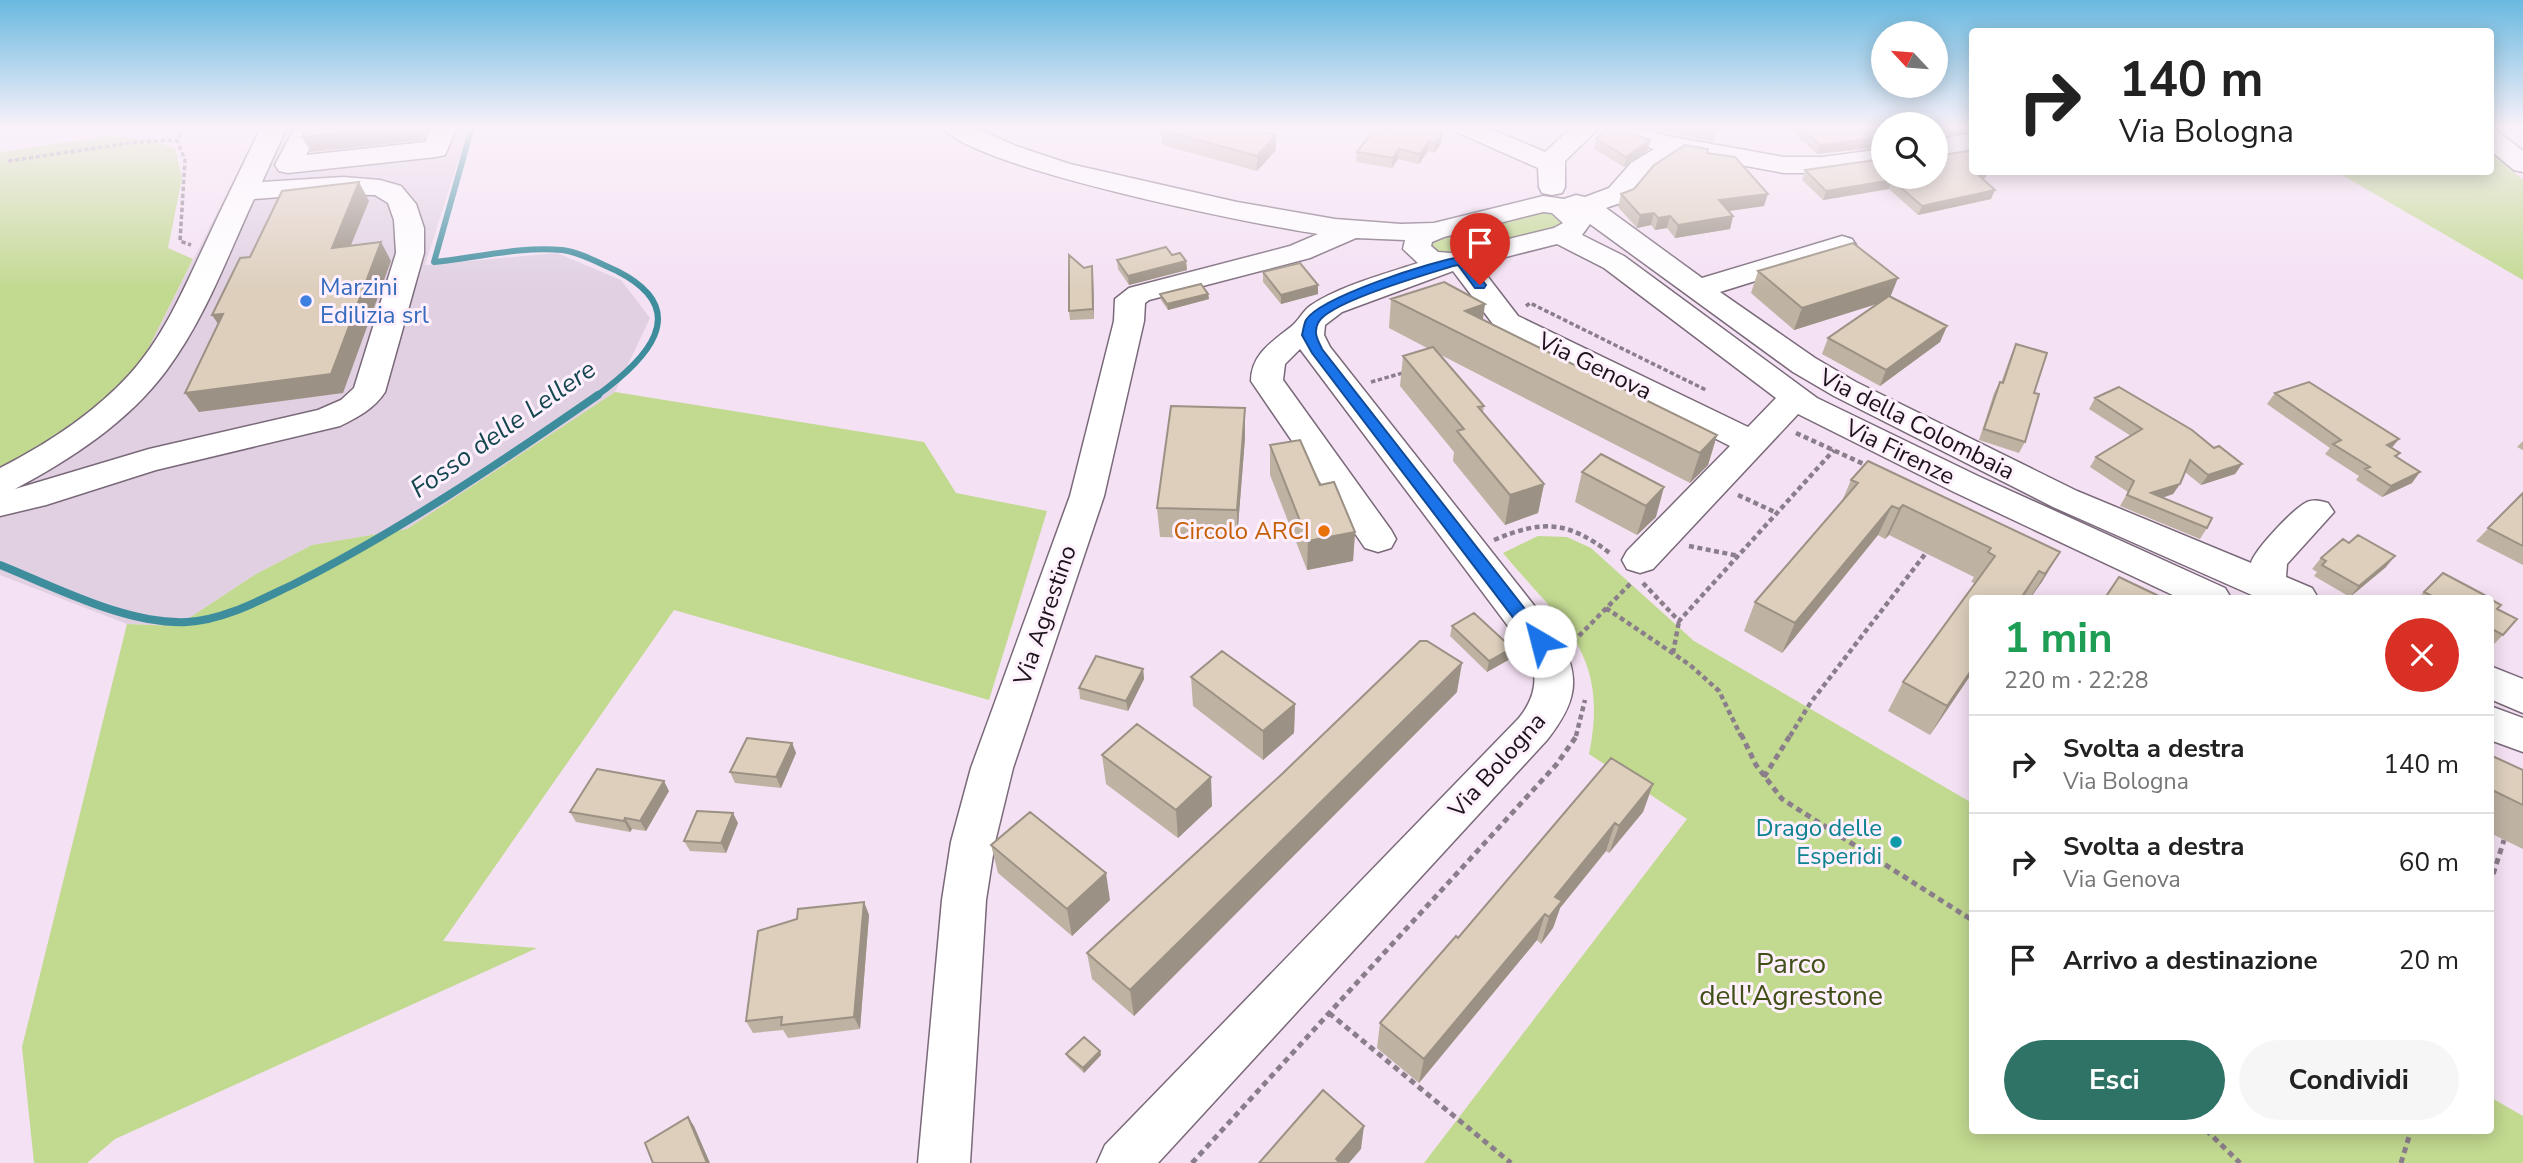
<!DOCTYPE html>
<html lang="it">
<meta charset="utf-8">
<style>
body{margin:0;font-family:"Nunito Sans",sans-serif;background:#f6f6f6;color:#222;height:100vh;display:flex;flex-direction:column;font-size:26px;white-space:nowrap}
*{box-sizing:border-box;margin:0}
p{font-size:23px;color:#767676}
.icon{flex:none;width:38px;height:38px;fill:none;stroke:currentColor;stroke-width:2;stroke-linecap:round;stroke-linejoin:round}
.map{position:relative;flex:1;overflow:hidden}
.side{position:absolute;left:1969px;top:595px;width:525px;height:539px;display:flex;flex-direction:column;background:#fff;border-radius:7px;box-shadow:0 4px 18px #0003}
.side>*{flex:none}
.top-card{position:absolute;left:1969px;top:28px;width:525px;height:147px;border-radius:7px;box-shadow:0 4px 18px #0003;background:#fff;color:#222;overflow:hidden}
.needle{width:46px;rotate:296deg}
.buttons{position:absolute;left:1871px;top:21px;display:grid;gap:14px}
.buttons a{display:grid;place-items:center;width:77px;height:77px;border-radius:50%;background:#fff;box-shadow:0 4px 18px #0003;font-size:35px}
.pin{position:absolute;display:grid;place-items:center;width:60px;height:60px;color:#fff;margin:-72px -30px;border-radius:50% 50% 50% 0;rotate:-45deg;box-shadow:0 0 7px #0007}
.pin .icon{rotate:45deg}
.me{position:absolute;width:77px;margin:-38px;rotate:323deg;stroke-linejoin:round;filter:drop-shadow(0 0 5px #0008)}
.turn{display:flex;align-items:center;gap:24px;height:147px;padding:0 35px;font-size:32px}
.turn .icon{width:91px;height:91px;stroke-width:2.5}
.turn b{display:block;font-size:49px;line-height:60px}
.round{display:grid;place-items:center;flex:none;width:74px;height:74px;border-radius:37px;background:#f6f6f6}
.summary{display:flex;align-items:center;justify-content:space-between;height:119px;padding:0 35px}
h1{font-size:42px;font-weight:700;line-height:52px;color:#1e9e55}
.action{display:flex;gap:14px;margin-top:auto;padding:14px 35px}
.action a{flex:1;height:80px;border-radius:42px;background:#2e7366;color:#fff;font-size:28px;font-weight:700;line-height:80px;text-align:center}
.action a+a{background:#f6f6f6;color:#222}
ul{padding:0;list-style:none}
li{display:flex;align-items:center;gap:21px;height:98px;padding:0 35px;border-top:2px solid #e0e0e0}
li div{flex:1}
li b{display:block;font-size:26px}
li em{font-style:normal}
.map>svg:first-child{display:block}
.industrial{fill:#e0d0e2}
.green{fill:#c2d990}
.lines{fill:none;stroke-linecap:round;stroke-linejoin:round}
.stream-far1{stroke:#3e8d9d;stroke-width:6}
.stream{stroke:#3e8d9d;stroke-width:8}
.minor-casing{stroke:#796979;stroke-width:3}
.path-far2{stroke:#8b7e8b;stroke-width:3.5;stroke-dasharray:4.5 2.5;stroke-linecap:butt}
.path-far1{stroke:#8b7e8b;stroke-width:4.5;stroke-dasharray:5 3.5;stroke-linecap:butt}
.path{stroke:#8b7e8b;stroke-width:5;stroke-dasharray:6 4.5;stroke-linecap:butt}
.minor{fill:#fff;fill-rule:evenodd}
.wall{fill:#beb2a2}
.shaded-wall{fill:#9b9184}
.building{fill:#ddcfbc;stroke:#9b9184;stroke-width:2}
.route{fill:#1a73e8;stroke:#114b97;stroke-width:2}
.shop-dot{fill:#3f7fe0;stroke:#fff0fe;stroke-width:2.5}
.food-dot{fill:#e8710a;stroke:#fff0fe;stroke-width:2.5}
.culture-dot{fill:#0f9aa8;stroke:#fff0fe;stroke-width:2.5}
.labels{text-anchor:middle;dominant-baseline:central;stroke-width:6;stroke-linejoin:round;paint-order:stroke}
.shop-label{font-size:24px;fill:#366cbe;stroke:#fff0fe;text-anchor:start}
.street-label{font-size:24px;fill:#1b151b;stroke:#fff0fe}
.food-label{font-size:24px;fill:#c56008;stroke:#fff0fe;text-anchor:end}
.culture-label{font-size:24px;fill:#0d838f;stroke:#fff0fe;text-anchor:end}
.water-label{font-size:26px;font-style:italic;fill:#144750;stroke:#fff0fe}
.near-park-label{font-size:28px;fill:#415017;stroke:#fff0fe}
</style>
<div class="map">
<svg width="2523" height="1163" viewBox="0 0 2523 1163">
<rect width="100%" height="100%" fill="#f4e1f3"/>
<path class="industrial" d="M260 127H469L425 265 557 253 621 280 650 318 615 392 407 529 312 545 256 574 177 626 127 624 0 575V469L141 363Z"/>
<path class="green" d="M108 136 154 141 175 148 182 178 168 248 193 259 141 363 113 392 54 437 0 469V152Z
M2490 150 2523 180V280L2337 172H2490Z
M1544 209 1563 215V227L1459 258 1431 253 1429 240Z
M615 392 924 442 956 493 1047 511 989 700 674 610 443 941 537 948 115 1139 87 1163H34L22 1047 127 624 177 626 256 574 312 545 407 529Z
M1538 536 1567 537 1591 548 1694 641 1972 803V1130H2490V1097L2523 1116V1163H1424L1687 819 1589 754C1610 653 1562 624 1503 553Z"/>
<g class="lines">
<path class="stream-far1" d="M472 127 434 262C475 258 520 246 562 250 580 252 601 264 617 271 696 311 645 361 595 397"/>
<path class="stream" d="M0 565C55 587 127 625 187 622 225 620 262 599 296 583 399 531 503 461 598 395"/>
<g class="minor-casing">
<path id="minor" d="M261 127H287L262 182 343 177 380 180 401 186 416 204 424 228V253L385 392C374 409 358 417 340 426L156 470 46 505 0 516V468C47 444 93 414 129 375 164 337 184 288 206 242 224 203 243 165 261 127ZM320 194 375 195 388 203 394 220 396 253 354 388 341 400 318 410 149 449 15 489C71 459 127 423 166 371 205 319 227 257 254 199Z
M295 127H356L352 132 315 138 306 155 425 142 431 127H457L445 155 436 157 288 173 279 171 275 165Z
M942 127H974L1016 146 1070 164 1237 202 1335 219 1401 224 1434 223 1543 196 1564 199 1576 195 1585 197 1609 188 1631 163 1654 149 1601 132 1598 129 1565 161V187L1562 193 1552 195 1542 193 1539 187 1538 168 1456 132 1452 127H1486L1545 152 1572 127H1636L1667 136 1784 157H1822L1883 149V165L1822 173H1784L1681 154 1649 175 1629 200 1606 208 1702 278 1842 236 1852 239 1856 245 1852 251 1720 292 1815 358 1856 382 2077 491 2251 563C2255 549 2294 508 2307 502 2315 499 2320 501 2328 503L2334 512 2287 564 2286 577 2312 588 2318 598H2264L2254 596 2053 507 1834 396 1793 372 1590 224 1582 235 1624 256 1817 398 1978 476 2225 588 2231 598H2179L1954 492 1798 414 1653 569 1640 573 1627 569 1622 560 1627 551 1730 446 1496 328 1453 271 1342 312 1325 325 1324 335 1330 347 1559 637C1582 679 1576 703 1547 740L1158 1163H1097L1105 1145 1519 718C1535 698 1539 678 1529 654L1300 349 1285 364 1283 380 1391 530 1396 539 1391 548 1378 552 1365 548 1251 381C1251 354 1273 341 1292 326 1299 320 1303 311 1310 306 1339 286 1385 274 1418 263L1403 249 1405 240 1356 238 1310 258 1149 300 1145 303 1144 321 1104 496 1013 768 995 842 986 900 970 1163H918L942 900 951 842 971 768 1070 496 1114 321 1115 299 1129 288 1290 246 1318 234C1258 225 971 168 942 127ZM1543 212 1552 213 1563 223 1554 228 1451 253 1438 252 1431 246 1432 242 1444 237ZM1557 244 1604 268 1776 398 1748 427 1518 316 1478 264Z
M2490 129 2499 132 2523 151V172L2514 170 2490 150Z
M1972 133V149L1936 156V140Z
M2490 666 2523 679V713L2490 699Z
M2490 706 2523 718V752L2490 740Z"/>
</g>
<path class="path-far2" d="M184 127 177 140 185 160 180 241 191 245
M8 161 136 142 177 140
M1526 306 1530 303 1706 390
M1371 382 1406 372"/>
<path class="path-far1" d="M1796 433 1868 466
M1738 495 1777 513
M1494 540C1544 519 1568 521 1611 554
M1689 546 1739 556
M1643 583 1679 621 1834 450
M1606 608 1690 665 1719 691 1741 736
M1573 642 1631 583
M1673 653 1679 621
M1576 736 1585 700
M1790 736 1811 702 1926 553"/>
<path class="path" d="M1741 734 1756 765 1782 799 1972 920
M1764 777 1791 734
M2490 884 2504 840
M1329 1013 1511 1163
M2206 1130 2240 1163
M1192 1163 1556 765 1578 734
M2401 1163 2411 1130"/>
<use href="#minor" class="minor"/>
</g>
<path class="wall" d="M1639 127H1719L1713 142Z
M1787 127H1873L1883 136V142L1881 147 1817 154Z
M1940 127H1972V131L1949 135Z
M1161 130 1276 135V150L1257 171 1162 145Z
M1404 134H1442L1441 144 1434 153 1428 151 1419 164 1398 159 1392 168 1356 162 1357 152Z
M1596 139 1648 150 1624 167 1594 149Z
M1972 144V172L1985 178 1983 179 1991 199 1918 215 1889 189 1823 200 1802 180 1805 170 1883 177 1969 151Z
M1708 153 1764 206 1728 211 1733 216 1730 229 1675 238 1667 228 1655 230 1651 225 1637 228 1618 207 1621 194 1634 189Z
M1172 255 1186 261 1187 270 1129 285 1118 269 1117 260Z
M1758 271 1890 297 1947 326 1940 342 1880 386 1822 354 1828 338 1880 303 1794 330 1751 293Z
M1263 272 1318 285V294L1281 304 1263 282Z
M1093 276 1094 319 1070 320 1069 311Z
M1160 294H1208L1209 299 1168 310 1161 300Z
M1391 299 1483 319 1717 435 1708 465 1690 483 1439 354 1484 406 1483 412 1544 484 1538 513 1505 525 1453 461 1454 452 1400 386 1403 356 1429 349 1389 328Z
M2016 344 2034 393 2025 442 2019 453 1979 440 1994 393 2000 382 2001 383 2011 355Z
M2275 393 2392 448 2400 453 2397 457 2412 483 2382 497 2356 480 2359 476 2325 454 2330 448 2267 404Z
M2095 398 2214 448 2242 464 2235 474 2201 485 2185 472 2180 484 2173 494 2162 498 2207 528 2200 539 2120 506 2128 492 2090 467 2096 457 2131 436 2089 409Z
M1245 438 1237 539 1160 537 1157 508Z
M2523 441V450L2517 447Z
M1270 445 1320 485 1355 532 1353 561 1307 570 1270 475Z
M1601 454 1656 517 1637 535 1575 502 1582 472Z
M1851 480 2060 552 2031 598H1972V673L1930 735 1888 711 1903 682 1975 583 1971 582 1974 577 1889 535 1885 539 1878 535 1782 653 1744 631 1755 602 1842 501Z
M2523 493V565L2476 541Z
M2321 558 2386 567 2350 597 2314 576 2317 572 2312 569Z
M2443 573 2490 598H2418Z
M2490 599 2497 609 2503 635 2492 646 2490 645Z
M1452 626 1512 648 1510 659 1487 672 1450 636Z
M1143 669 1144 679 1128 711 1080 699 1079 688Z
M1191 677 1295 704 1294 733 1263 760 1193 706Z
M1457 692 1134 1016 1092 979 1087 953Z
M792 743 796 753 781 788 735 783 730 772Z
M1102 755 1212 806 1178 838 1106 784Z
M2490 755 2523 770V849L2490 833Z
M1653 784 1643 812 1609 853 1606 851 1560 908 1553 928 1541 944 1537 940 1419 1083 1377 1048 1380 1023 1458 938Z
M669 791 646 831 632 829 630 832 576 822 570 812Z
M738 823 726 853 690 851 684 841Z
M991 845 1110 900 1072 936 998 873Z
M864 902 869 915 860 1029 788 1038 783 1030 753 1033 746 1021Z
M1100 1051 1101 1055 1084 1073 1068 1058 1066 1054Z"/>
<path class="shaded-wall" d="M395 127H428L423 140 311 152 302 137Z
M1957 127H1972V131L1949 135 1952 128Z
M1442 134 1441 144 1434 153 1435 143Z
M1276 135V150L1257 171V156Z
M1883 137 1881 147 1817 154 1820 145Z
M1650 140 1648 150 1624 167 1626 157Z
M1429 141 1428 151 1419 164 1420 154Z
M1399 149 1398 159 1392 168 1393 158Z
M1975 172H1988L1985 178 1971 180Z
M1892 180 1889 189 1823 200 1826 191Z
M359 182 369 201 342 267 332 248Z
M1995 190 1991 199 1918 215 1922 206Z
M1768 194 1764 206 1715 213 1719 200Z
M1654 213 1651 225 1637 228 1640 215Z
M1670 216 1667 228 1655 230 1658 218Z
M1733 216 1730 229 1675 238 1678 225Z
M381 242 391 261 343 393 199 412 185 393Z
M1186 261 1187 270 1129 285 1128 276Z
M1092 266 1093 276 1094 319 1093 309Z
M1898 278 1889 300 1794 330 1802 308Z
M1318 285V294L1281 304V295Z
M1208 294 1209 299 1168 310 1167 304Z
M1485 304 1481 334 1465 311Z
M223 314 225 334 212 315Z
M1947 326 1940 342 1880 386 1886 370Z
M1245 408V438L1237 539V510Z
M1717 435 1708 465 1690 483 1700 453Z
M2399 439 2390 450 2387 445Z
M2242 464 2235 474 2201 485 2208 475Z
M2420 472 2412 483 2382 497 2391 486Z
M1544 484 1538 513 1505 525 1510 495Z
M2180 484 2173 494 2146 503 2151 493Z
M1664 487 1656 517 1637 535 1646 506Z
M1903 505 1889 535 1885 539 1899 509Z
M1892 506 1878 535 1782 653 1795 623Z
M1355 532 1353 561 1307 570 1308 541Z
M2060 552 2042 582 2030 598 2045 574Z
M2395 556 2386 567 2350 597 2359 586Z
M2039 571 2023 598H2021Z
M1512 648 1510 659 1487 672 1489 661Z
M1462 663 1457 692 1134 1016 1130 990Z
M1143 669 1144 679 1128 711 1126 701Z
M1972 669V673L1930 735 1947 706Z
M1295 704 1294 733 1263 760V731Z
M792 743 796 753 781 788 776 777Z
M1211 777 1212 806 1178 838 1176 810Z
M664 781 669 791 646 831 640 821Z
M1653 784 1643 812 1609 853 1619 826Z
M733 813 738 823 726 853 721 843Z
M625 818 632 829 630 832 624 821Z
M1615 823 1606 851 1560 908 1553 928 1541 944 1555 897Z
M1106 873 1110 900 1072 936 1067 909Z
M864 902 869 915 860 1029 854 1017Z
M1545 914 1537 940 1419 1083 1424 1059Z
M1100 1051 1101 1055 1084 1073 1083 1068Z
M688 1117 694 1126 710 1163H707Z
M1364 1126 1361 1149 1349 1163H1336V1159Z"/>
<path class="building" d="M308 127H395L302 137Z
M1164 127H1237L1276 135 1257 156 1161 130Z
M1376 127 1404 134 1410 127H1441L1442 134 1435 143 1429 141 1420 154 1399 149 1393 158 1357 152Z
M1611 127 1650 140 1626 157 1596 139Z
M1692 127H1718L1716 131Z
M1800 127H1873L1883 136V137L1820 145Z
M1685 145 1708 149 1707 153 1735 157 1768 194 1719 200 1733 216 1678 225 1670 216 1658 218 1654 213 1640 215 1621 194 1634 189 1654 165Z
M1968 151 1972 154V172H1975L1995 190 1922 206 1892 180 1826 191 1805 170 1883 159V177H1936V156Z
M359 182 332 248 381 242 331 374 185 393 223 314 212 315 240 258 250 257 282 191Z
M1853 243 1898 278 1802 308 1758 271Z
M1166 247 1172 255 1180 253 1186 261 1128 276 1117 260Z
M1069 255 1084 268 1092 266 1093 309 1069 311Z
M1300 263 1318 285 1281 295 1263 272Z
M1444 282 1485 304 1465 311 1717 435 1700 453 1391 299Z
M1201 284 1208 294 1167 304 1160 294Z
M1889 296 1947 326 1886 370 1828 338Z
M2016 344 2047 353 2034 393 2039 394 2025 442 1984 429 2000 382 2003 383Z
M1433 347 1484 406 1478 407 1544 484 1510 495 1457 431 1464 429 1403 356Z
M2309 382 2399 439 2387 445 2400 453 2395 456 2420 472 2391 486 2365 469 2370 467 2333 444 2341 440 2275 393Z
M2119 387 2192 430 2214 448 2219 446 2242 464 2208 475 2190 460 2180 484 2151 493 2212 518 2207 528 2127 495 2134 481 2096 457 2142 429 2095 398Z
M1171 406 1245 408 1237 510 1157 508Z
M1300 440 1320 485 1334 482 1355 532 1308 541 1270 445Z
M1601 454 1664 487 1646 506 1582 472Z
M1868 461 2060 552 2045 574 2039 571 2021 598H1972V669L1947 706 1903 682 1995 556 1988 552 1991 548 1903 505 1899 509 1892 506 1795 623 1755 602 1858 483 1851 480Z
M2523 493V546L2488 528Z
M2358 535 2395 556 2359 586 2322 565 2326 561 2321 558 2343 539 2349 543Z
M2443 573 2490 598H2436L2424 592Z
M2119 577 2163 598H2105Z
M2490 599 2501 605 2497 609 2517 619 2503 635 2490 628Z
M1474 613 1512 648 1489 661 1452 626Z
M1420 641H1427L1462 663 1130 990 1087 953 1282 774Z
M1222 651 1295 704 1263 731 1191 677Z
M1096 656 1143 669 1126 701 1079 688Z
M1137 724 1211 777 1176 810 1102 755Z
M747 738 792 743 776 777 730 772Z
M2490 755 2523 770V805L2490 789Z
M1611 758 1653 784 1619 826 1615 823 1555 897 1562 901 1549 917 1545 914 1424 1059 1380 1023 1456 936 1458 938Z
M597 769 664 781 640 821 625 818 624 821 570 812Z
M697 811 733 813 721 843 684 841Z
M1030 812 1106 873 1067 909 991 845Z
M864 902 854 1017 781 1025 782 1017 746 1021 758 931 797 919 798 909Z
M1084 1037 1100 1051 1083 1068 1066 1054Z
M1323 1090 1364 1126 1336 1159 1340 1163H1259Z
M688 1117 707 1163H653L645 1143Z"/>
<linearGradient id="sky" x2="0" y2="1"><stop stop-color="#6ab9e0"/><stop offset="0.44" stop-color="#faf2fa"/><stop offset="1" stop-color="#faf2fa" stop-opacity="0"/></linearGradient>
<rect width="2523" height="290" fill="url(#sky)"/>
<path class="route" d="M1461 257 1465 258 1486 285 1484 288H1475L1458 265 1453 266C1428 274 1328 302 1318 323 1313 333 1318 340 1322 349L1546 636 1548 641 1540 647 1534 645 1312 353 1302 335C1303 331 1304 324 1306 320 1320 297 1433 261 1461 257Z"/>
<circle class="shop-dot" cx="306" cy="301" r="7"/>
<circle class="food-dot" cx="1324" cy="531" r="7"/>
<circle class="culture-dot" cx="1896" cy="842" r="7"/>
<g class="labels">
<g class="shop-label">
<text x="320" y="287">Marzini<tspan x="320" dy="28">Edilizia srl</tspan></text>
</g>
<g class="street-label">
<text transform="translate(1595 366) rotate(26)">Via Genova</text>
<text transform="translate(1917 424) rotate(27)">Via della Colombaia</text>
<text transform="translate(1900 452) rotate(26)">Via Firenze</text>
<text transform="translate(1045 615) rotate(-71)">Via Agrestino</text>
<text transform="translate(1497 765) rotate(-48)">Via Bologna</text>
</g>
<g class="food-label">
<text x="1310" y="531">Circolo ARCI</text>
</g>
<g class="culture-label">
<text x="1882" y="828">Drago delle<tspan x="1882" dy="28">Esperidi</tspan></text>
</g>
<g class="water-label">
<text transform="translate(503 429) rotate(-35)">Fosso delle Lellere</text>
</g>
<g class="near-park-label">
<text x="1791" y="964">Parco<tspan x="1791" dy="32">dell'Agrestone</tspan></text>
</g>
</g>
</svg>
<div class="buttons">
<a><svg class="needle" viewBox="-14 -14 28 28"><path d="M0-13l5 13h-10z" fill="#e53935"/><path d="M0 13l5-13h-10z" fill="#767676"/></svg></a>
<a><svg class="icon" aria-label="search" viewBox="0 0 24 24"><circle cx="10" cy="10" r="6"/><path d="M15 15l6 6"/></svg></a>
</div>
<div class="pin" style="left:1480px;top:285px;background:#d93025"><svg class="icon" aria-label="arrive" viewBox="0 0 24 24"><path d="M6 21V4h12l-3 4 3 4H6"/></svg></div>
<svg class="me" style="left:1540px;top:641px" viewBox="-20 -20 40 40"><circle r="19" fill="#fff"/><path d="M0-13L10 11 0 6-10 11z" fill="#1a73e8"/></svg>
<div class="top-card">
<div class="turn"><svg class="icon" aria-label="right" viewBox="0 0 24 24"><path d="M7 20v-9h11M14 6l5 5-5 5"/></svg><div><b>140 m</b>Via Bologna</div></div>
</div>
<section class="side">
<div class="summary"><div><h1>1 min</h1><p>220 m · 22:28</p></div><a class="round" style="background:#d93025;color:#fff"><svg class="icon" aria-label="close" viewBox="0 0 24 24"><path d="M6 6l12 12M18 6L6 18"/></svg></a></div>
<ul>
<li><svg class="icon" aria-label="right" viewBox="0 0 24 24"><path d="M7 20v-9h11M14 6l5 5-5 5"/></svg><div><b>Svolta a destra</b><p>Via Bologna</p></div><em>140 m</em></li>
<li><svg class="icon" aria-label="right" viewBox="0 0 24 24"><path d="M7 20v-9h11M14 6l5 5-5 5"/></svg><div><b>Svolta a destra</b><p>Via Genova</p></div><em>60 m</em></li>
<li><svg class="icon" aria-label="arrive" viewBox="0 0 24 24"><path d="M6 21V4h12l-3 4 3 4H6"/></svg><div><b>Arrivo a destinazione</b></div><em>20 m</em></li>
</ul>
<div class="action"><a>Esci</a><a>Condividi</a></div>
</section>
</div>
